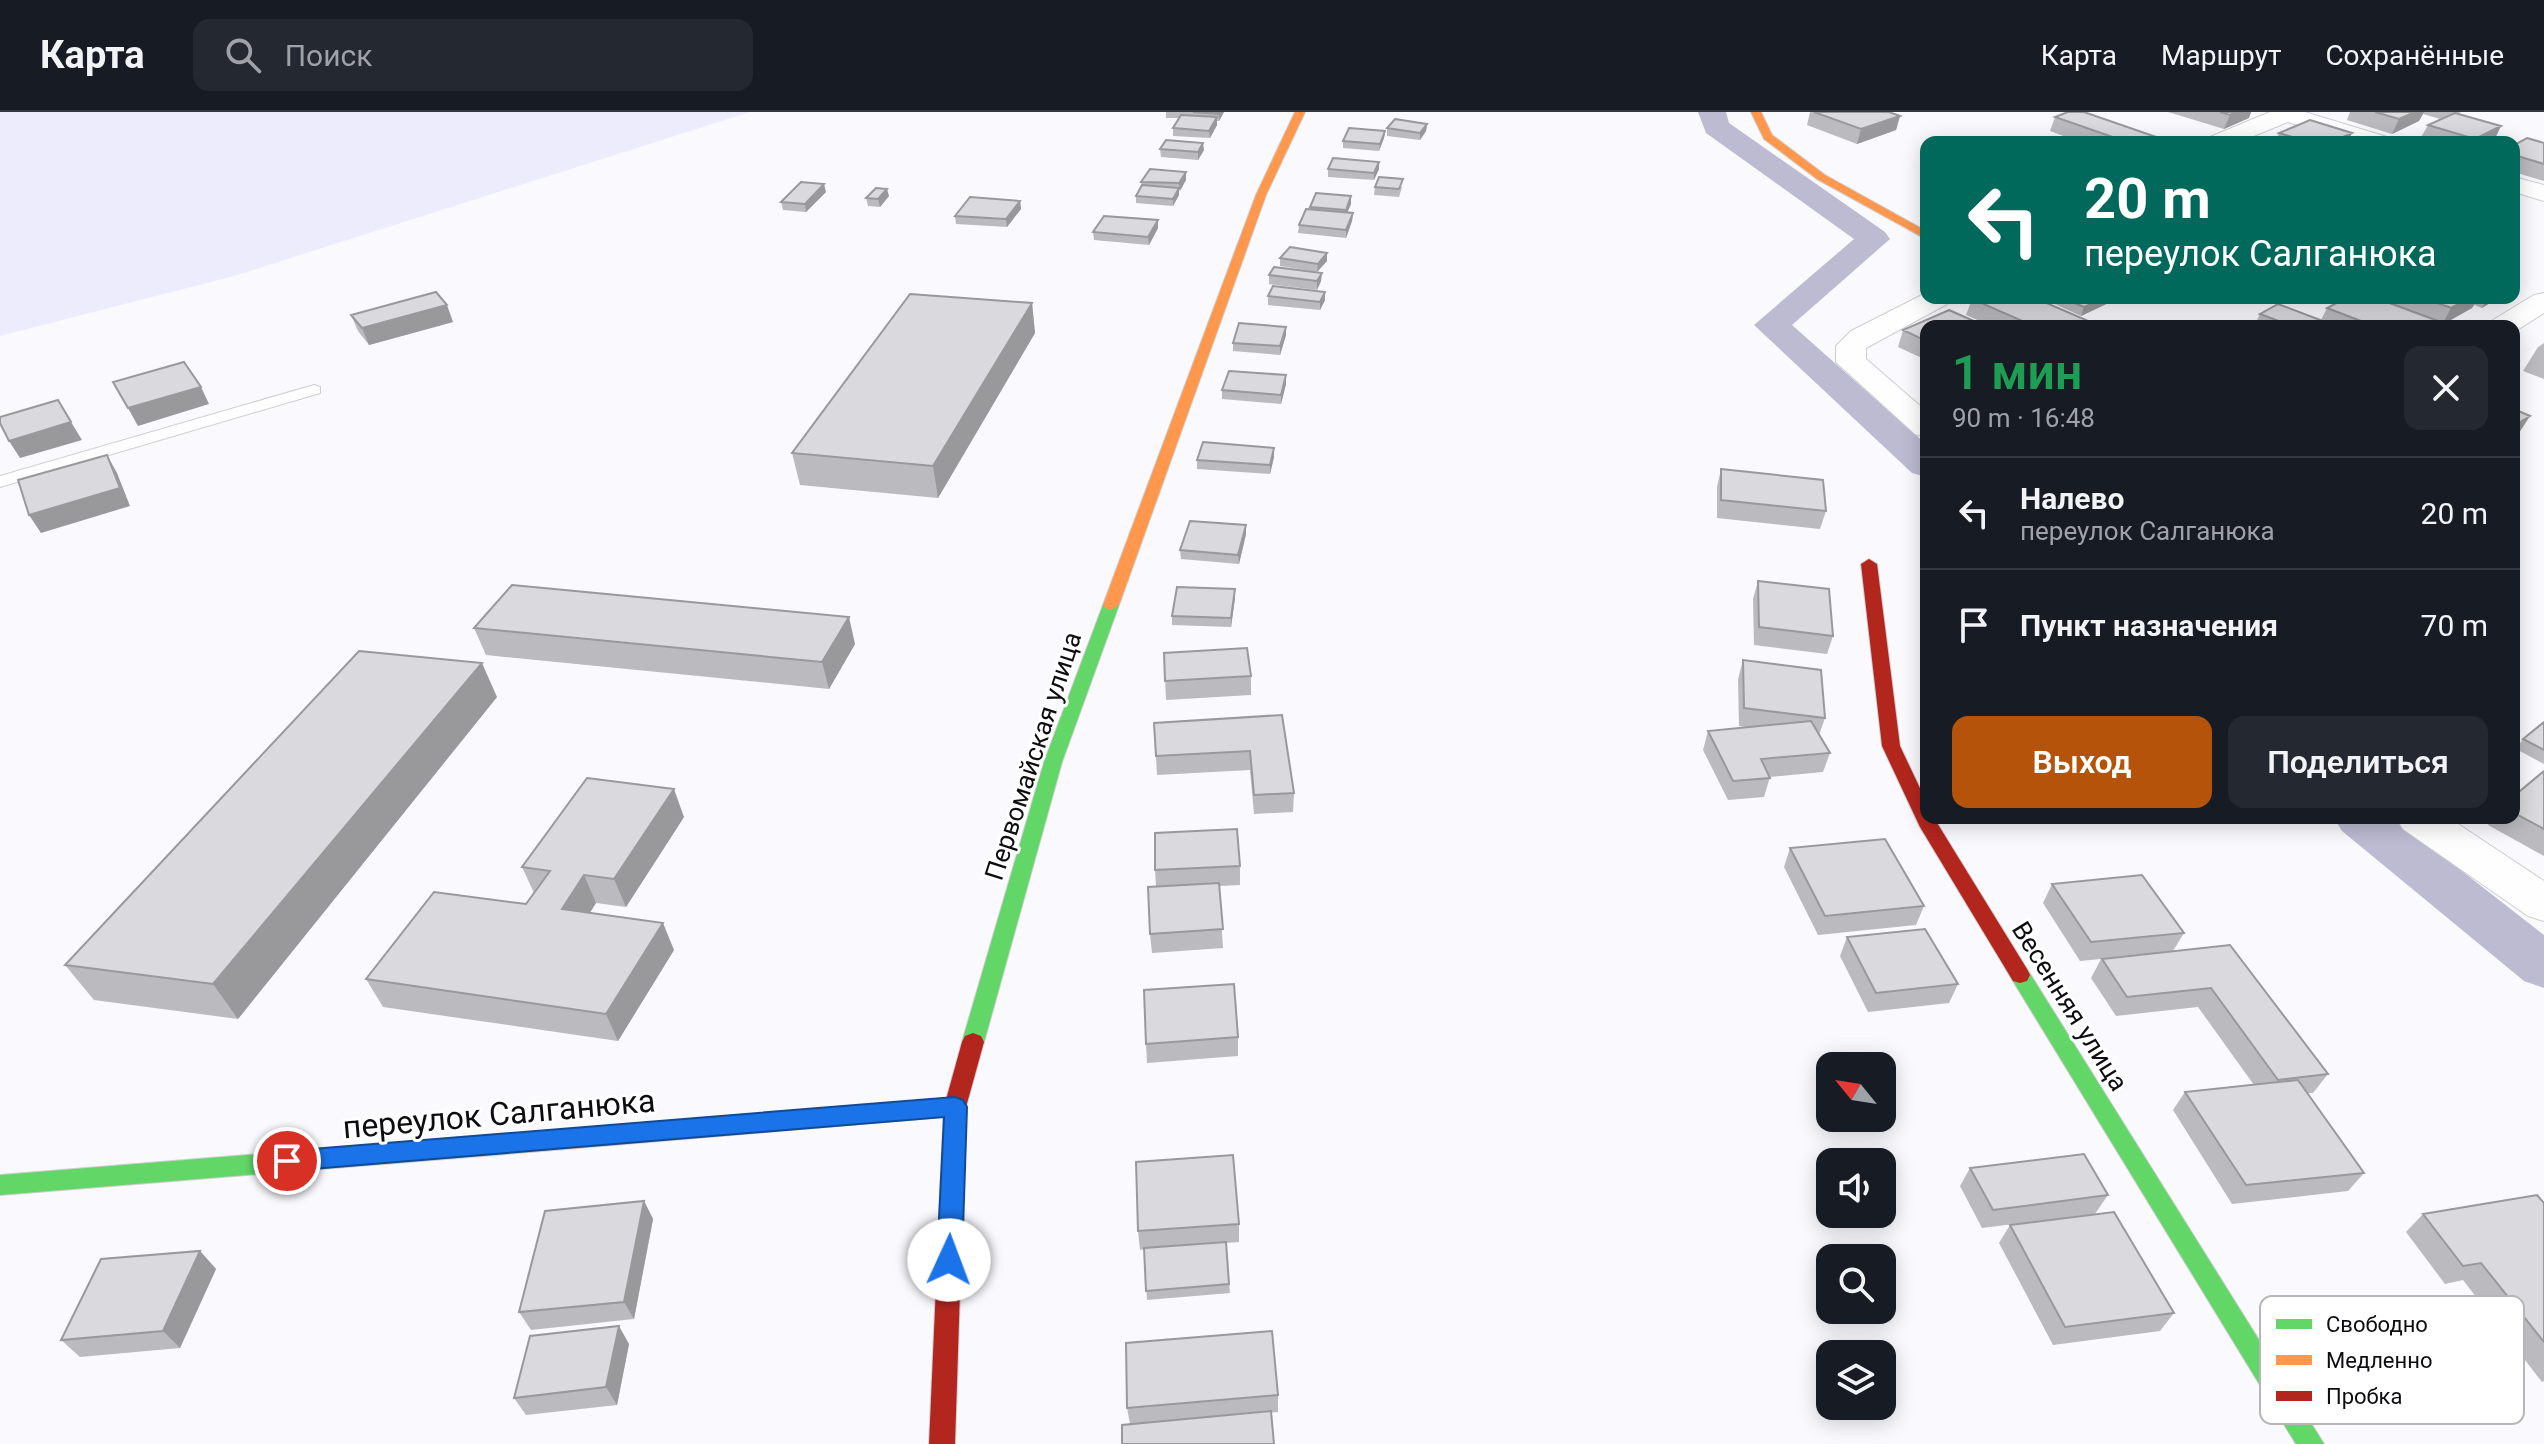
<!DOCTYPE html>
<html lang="ru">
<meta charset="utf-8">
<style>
body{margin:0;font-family:Roboto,sans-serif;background:#242831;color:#f1f3f6;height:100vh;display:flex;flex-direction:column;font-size:30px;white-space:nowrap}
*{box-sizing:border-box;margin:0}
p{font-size:26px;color:#9ea1a6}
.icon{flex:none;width:44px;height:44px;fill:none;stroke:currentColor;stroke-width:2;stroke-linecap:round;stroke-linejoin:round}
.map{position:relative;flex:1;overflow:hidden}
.drawer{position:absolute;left:1920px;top:208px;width:600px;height:504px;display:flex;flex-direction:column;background:#171b24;border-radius:16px;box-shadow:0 4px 20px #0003}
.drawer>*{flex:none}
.guide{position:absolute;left:1920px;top:24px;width:600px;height:168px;border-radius:16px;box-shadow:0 4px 20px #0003;background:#00695c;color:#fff;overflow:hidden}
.needle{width:52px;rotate:300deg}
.controls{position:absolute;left:1816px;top:940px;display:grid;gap:16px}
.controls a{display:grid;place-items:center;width:80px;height:80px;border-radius:16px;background:#171b24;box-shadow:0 4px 20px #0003;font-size:40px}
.pin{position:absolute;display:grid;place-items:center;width:68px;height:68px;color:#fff;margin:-34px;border:4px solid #fff;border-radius:50%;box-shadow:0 2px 8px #0007}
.me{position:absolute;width:88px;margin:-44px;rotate:2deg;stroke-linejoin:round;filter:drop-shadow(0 0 6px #0008)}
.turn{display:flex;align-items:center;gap:28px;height:168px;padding:0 32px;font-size:36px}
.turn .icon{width:104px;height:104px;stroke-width:2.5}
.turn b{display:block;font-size:56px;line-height:68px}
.round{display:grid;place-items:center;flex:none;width:84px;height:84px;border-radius:16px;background:#242831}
.headline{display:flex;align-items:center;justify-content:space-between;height:136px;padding:0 32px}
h1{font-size:48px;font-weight:600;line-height:60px;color:#1e9e55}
.action{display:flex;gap:16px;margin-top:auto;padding:16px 32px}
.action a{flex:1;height:92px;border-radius:16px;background:#b45309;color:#fff;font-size:32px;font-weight:600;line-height:92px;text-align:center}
.action a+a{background:#242831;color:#f1f3f6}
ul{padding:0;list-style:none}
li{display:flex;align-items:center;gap:24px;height:112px;padding:0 32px;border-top:2px solid #363941}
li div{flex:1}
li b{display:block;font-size:30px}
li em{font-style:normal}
header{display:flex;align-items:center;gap:48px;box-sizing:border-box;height:112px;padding:0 40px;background:#171b24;border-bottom:2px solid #363941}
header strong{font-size:38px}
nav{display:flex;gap:44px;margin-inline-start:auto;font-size:28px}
.search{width:560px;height:72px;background:#242831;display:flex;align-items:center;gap:20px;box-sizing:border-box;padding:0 28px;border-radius:16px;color:#9ea1a6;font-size:30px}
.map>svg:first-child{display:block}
.green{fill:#edecfd}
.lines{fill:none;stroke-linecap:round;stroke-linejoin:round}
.canal{fill:#bdbbd1;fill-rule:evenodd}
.lane-casing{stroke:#ceced1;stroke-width:2}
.street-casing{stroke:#ceced1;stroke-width:2}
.fast-casing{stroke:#ceced1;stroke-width:2}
.slow-casing{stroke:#ceced1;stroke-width:2}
.jam-casing{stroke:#ceced1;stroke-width:2}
.lane{fill:#fefeff;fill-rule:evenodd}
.street{fill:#fefeff;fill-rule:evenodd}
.fast{fill:#63d668;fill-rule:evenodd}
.slow{fill:#ff974d;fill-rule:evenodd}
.jam{fill:#b3261e;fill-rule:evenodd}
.wall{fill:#bbbbbf}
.shaded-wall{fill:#99999b}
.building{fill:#dadade;stroke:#99999b;stroke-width:2}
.route{fill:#1a73e8;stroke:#114b97;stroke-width:2}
.labels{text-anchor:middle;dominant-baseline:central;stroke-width:6;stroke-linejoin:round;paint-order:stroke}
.street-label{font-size:26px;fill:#0d0d10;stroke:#fff}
.near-street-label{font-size:32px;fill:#0d0d10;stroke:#fff}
.key{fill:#fff;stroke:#b6b6b7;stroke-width:2}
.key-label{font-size:22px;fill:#0d0d10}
</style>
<header>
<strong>Карта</strong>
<div class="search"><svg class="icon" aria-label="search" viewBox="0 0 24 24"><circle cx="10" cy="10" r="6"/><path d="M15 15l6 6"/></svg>Поиск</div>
<nav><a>Карта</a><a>Маршрут</a><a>Сохранённые</a></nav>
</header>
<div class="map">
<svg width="2544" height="1332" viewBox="0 0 2544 1332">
<rect width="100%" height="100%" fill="#faf9fe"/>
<path class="green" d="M0 0H750L234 164 0 224Z"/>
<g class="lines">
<path class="canal" d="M1698 0H1726L1729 11 1885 120 1890 127 1792 213 1926 332V365L1912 361 1754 213 1854 127 1706 21Z
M2334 706H2394L2544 823V876L2524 869 2342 719Z"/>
<g class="lane-casing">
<path id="lane" d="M314 273 320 275V281L0 375V364Z"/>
</g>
<g class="street-casing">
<path id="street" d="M2305 0 2387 25 2391 30H2354L2288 10 2239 30H2206L2210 25 2270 0Z
M2514 65 2544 73V89L2514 80Z
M1926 181V186H1951L1947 192 1866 236V247L1926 299V325L1915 322 1836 250V234L1851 219Z
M2544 181V201L2514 220V214H2489L2493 208 2534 183Z
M2396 706H2449L2544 769V809L2528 804 2403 717Z"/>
</g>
<g class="fast-casing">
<path id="fast" d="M1111 488 1119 493 1062 650 984 930 981 936 973 939 965 936 962 930 1044 650 1103 493Z
M2020 855 2027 857 2324 1332H2296L2013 869 2010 863 2013 857Z
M530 1020 538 1023 541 1030 538 1037 530 1040 0 1083V1063Z"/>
</g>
<g class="slow-casing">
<path id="slow" d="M1295 0H1305L1266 83 1119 493 1111 498 1105 496 1103 493 1256 83Z
M1751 0H1761L1772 23 1825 63 1926 119V127L1817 67 1764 27Z
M955 986 963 988 966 995 963 1002 955 1004 530 1040 522 1037 519 1030 522 1023 530 1020Z"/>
</g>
<g class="jam-casing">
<path id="jam" d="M1869 447 1877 452 1900 634 1926 689V706H1934L2027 857 2030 863 2027 869 2020 871 2013 869 1920 715 1882 634 1861 452Z
M973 921 981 924 984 930 966 995 955 1332H929L944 995 962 930 965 924Z"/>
</g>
<use href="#lane" class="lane"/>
<use href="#street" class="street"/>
<use href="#fast" class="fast"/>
<use href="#slow" class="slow"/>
<use href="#jam" class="jam"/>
</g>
<path class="wall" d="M1166 0H1224L1219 9H1217V13L1210 26 1173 24V16L1179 6H1166Z
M1810 0H1889L1900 4 1896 18 1857 32 1807 13Z
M2168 0H2251L2249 6 2224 17Z
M2350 0H2461L2458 2 2494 29 2429 30 2420 27 2428 13 2440 7 2423 2 2419 9 2392 22 2347 8Z
M2055 5 2160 30H2080L2050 19Z
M1427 12 1426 19 1420 28 1387 24V16Z
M1385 19 1384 26 1379 39 1343 36V29Z
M2279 21 2348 30H2275Z
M2544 31V69L2514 60V33Z
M1160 37 1204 38 1198 48 1161 45Z
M1328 57H1379L1374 68 1328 65Z
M1186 68 1179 79V83L1173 94 1136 91V84L1142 74 1141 70Z
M1375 75H1402L1399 85 1374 83Z
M826 80 806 100 783 98 781 90Z
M889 84 880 95 868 94 866 86Z
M1351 84V92L1347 101H1353L1352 109 1346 126 1298 121 1299 113 1310 98V95Z
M1020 89 1021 97 1007 115 956 112 955 104Z
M1158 108V116L1149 133 1094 128 1093 120Z
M1280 146 1327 149 1317 160 1280 154Z
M1269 163 1321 169 1317 178 1269 172Z
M1325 180V188L1320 198 1268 193V184Z
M2047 186H2119L2081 204 2046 188Z
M2393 186H2498L2482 196 2474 193 2472 196 2445 211 2449 214H2254L2260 202 2321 208 2327 196 2390 191Z
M1972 187 2093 211 2092 214H1991L1966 203Z
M1032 191 1035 221 938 386 800 373 792 341Z
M351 203 453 210 369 233 358 219Z
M1926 214V248L1898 235 1903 218Z
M1286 223 1280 243 1233 239V231Z
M2544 231V267L2523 259 2538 235Z
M1286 263V272L1281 292 1222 287V278Z
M1274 336V345L1270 362 1197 357V348Z
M1721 357 1826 399 1820 417 1717 406V375Z
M1246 413V422L1239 452 1181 447 1180 438Z
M1758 469 1833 524 1827 542 1754 533 1753 487Z
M1235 477V486L1231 515 1172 513V504Z
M474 516 855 532 829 577 486 543Z
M1164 541 1251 564V583L1166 588Z
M1743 548 1825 606 1819 623 1830 641 1823 660 1770 665 1764 685 1728 688 1703 638 1708 619 1746 615 1739 614 1738 567Z
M497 585 238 907 94 888 65 853Z
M1282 603 1294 681 1293 700 1254 702 1250 658 1157 663 1154 611Z
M2544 610V652L2516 637 2523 627Z
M2544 659V744L2488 713 2493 706H2514V684Z
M684 705 626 795 596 791 590 801 674 838 618 929 383 895 366 867 526 792 534 781 522 755Z
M1790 736 1924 794 1916 813 1818 823 1784 755Z
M1240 754V773L1219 774 1223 836 1152 841 1150 822 1156 775 1155 758Z
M2052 772 2184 821 2173 839 2328 962 2313 981H2307L2364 1061 2348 1079 2232 1092 2173 998 2185 980 2254 973 2198 895 2116 904 2091 866 2101 847 2080 849 2043 791Z
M1847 825 1958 872 1949 891 1868 900 1840 844Z
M1238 925V944L1147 951 1146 932Z
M1970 1056 2108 1083 2095 1102 1982 1116 1960 1074Z
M644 1089 653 1107 634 1207 531 1218 519 1200Z
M2544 1091V1269L2542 1270 2463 1168 2445 1172 2406 1120 2423 1102Z
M1239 1112V1130L1226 1131 1230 1181 1147 1188 1144 1137 1140 1138 1138 1119Z
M2010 1113 2174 1201 2160 1219 2053 1233 1999 1131Z
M200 1139 216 1157 180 1236 80 1245 61 1228Z
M629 1232 617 1293 526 1303 514 1286Z
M1278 1283V1300L1130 1312 1127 1296Z"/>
<path class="shaded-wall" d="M1220 0H1224L1219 9V2Z
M2236 0H2251L2249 6 2224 17 2230 3Z
M2415 0H2424L2419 9 2392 22 2399 7Z
M1900 4 1896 18 1857 32 1861 17Z
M1217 5V13L1210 26 1209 19Z
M1427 12 1426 19 1420 28V21Z
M2501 14 2494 29 2474 30 2475 27Z
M1385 19 1384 26 1379 39 1380 32Z
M2352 21 2348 30H2332Z
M1203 31 1204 38 1198 48V40Z
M1379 50V57L1374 68V61Z
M1186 60V68L1180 79 1179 71Z
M824 72 826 80 806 100 805 92Z
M1179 76V83L1173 94V87Z
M887 77 889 84 880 95 878 87Z
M1351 84V92L1345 106 1346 98Z
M1020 89 1021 97 1007 115 1006 107Z
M1353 101 1352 109 1346 126V118Z
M1158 108V116L1149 133 1148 125Z
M1327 141V149L1317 160 1318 152Z
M1322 161 1321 169 1317 178V169Z
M1325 180V188L1320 198V190Z
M2105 186H2119L2081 204 2084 195Z
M2470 186H2478L2472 196 2442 213 2451 196Z
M2487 186H2498L2482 196Z
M1032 191 1035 221 938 386 933 354Z
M447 193 453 210 369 233 362 216Z
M1286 215V223L1280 243V234Z
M1286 263V272L1281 292V283Z
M201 275 209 292 138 314 128 296Z
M2530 304 2519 321 2514 324V314Z
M71 310 82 328 20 346 9 329Z
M1274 336V345L1270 362V353Z
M107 343 117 361 130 394 41 421 29 403Z
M1246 413V422L1239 452 1238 443Z
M1235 477V486L1231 515V506Z
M849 505 855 532 829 577 822 550Z
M482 551 497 585 238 907 213 872Z
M674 677 684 705 626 795 614 767Z
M584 763 596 791 574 824 562 797Z
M663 811 674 838 618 929 606 902Z
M644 1089 653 1107 634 1207 624 1190Z
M200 1139 216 1157 180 1236 163 1219Z
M619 1214 629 1232 617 1293 606 1275Z"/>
<path class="building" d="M1193 0H1220L1219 2Z
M1814 0H1889L1900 4 1861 17Z
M2068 0H2084L2162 27 2153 30H2127L2055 5Z
M2220 0H2236L2230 3Z
M2375 0H2415L2399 7Z
M2455 1 2501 14 2475 27 2428 13Z
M1181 3 1217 5 1209 19 1173 16Z
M1395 7 1427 12 1420 21 1387 16Z
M2310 8 2352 21 2332 30H2309L2279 21Z
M1349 16 1385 19 1380 32 1343 29Z
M2527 26 2544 31V52L2514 43V33Z
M1166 28 1203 31 1198 40 1160 37Z
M1333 46 1379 50 1374 61 1328 57Z
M1150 57 1186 60 1179 71 1141 70Z
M1379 65 1403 67 1399 77 1375 75Z
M801 70 824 72 805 92 781 90Z
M1142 73 1179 76 1173 87 1136 84Z
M876 76 887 77 878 87 866 86Z
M1316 81 1351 84 1346 98 1310 95Z
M970 85 1020 89 1006 107 955 104Z
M1306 97 1353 101 1346 118 1299 113Z
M1104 104 1158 108 1148 125 1093 120Z
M1290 135 1327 141 1318 152 1280 146Z
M1274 155 1322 161 1317 169 1269 163Z
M1273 174 1325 180 1320 190 1268 184Z
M436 180 447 193 362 216 351 203Z
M910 182 1032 191 933 354 792 341Z
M1973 186H2035L2093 211 2087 214H2034L1972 187Z
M2063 186H2105L2084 195Z
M2346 186H2376L2449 213 2374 214 2327 196Z
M2424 186H2470L2451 196Z
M2278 192 2336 214H2292L2260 202Z
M1949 198 1985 214H1926V229L1903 218Z
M1239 211 1286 215 1280 234 1233 231Z
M184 250 201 275 128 296 113 270Z
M1229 259 1286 263 1281 283 1222 278Z
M58 288 71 310 9 329 0 311V305Z
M2514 297 2530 304 2514 314Z
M1203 330 1274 336 1270 353 1197 348Z
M107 343 120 376 29 403 18 368Z
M1721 357 1823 368 1826 399 1721 388Z
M1190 409 1246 413 1238 443 1180 438Z
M1758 469 1829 477 1833 524 1759 515Z
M512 473 849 505 822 550 474 516Z
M1177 475 1235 477 1231 506 1172 504Z
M1247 536 1251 564 1165 569 1164 541Z
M359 539 482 551 213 872 65 853Z
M1743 548 1821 558 1825 606 1744 596Z
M1282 603 1294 681 1254 683 1250 639 1156 644 1154 611Z
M1811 609 1830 641 1761 647 1770 666 1733 669 1708 619Z
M2544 610V638L2523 627Z
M2544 659V717L2514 701V684Z
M587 666 674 677 614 767 584 763 562 797 663 811 606 902 366 867 434 780 526 792 550 759 522 755Z
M1237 717 1240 754 1155 758V721Z
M1885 727 1924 794 1825 804 1790 736Z
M2142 763 2184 821 2091 830 2052 772Z
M1219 771 1223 817 1150 822 1148 775Z
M1925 817 1958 872 1876 881 1847 825Z
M2230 833 2328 962 2278 968 2211 876 2127 885 2102 847Z
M1234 872 1238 925 1146 932 1144 878Z
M2298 968 2364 1061 2246 1073 2185 980Z
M2084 1042 2108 1083 1993 1098 1970 1056Z
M1233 1043 1239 1112 1138 1119 1136 1050Z
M2537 1083 2544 1091V1230L2481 1151 2463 1154 2423 1102Z
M644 1089 624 1190 519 1200 545 1099Z
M2114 1100 2174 1201 2065 1215 2010 1113Z
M1226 1130 1229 1172 1146 1179 1144 1136Z
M200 1139 163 1219 61 1228 101 1147Z
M619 1214 606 1275 514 1286 530 1224Z
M1272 1219 1278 1283 1127 1296 1126 1231Z
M1271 1299 1274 1332H1122V1313Z"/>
<path class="route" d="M955 985 963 988 967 995 962 1148 958 1156 949 1159 941 1156 937 1148 944 1005 287 1059 278 1056 275 1049 278 1042 287 1039Z"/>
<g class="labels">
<g class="street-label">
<text transform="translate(1033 644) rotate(-72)">Первомайская улица</text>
<text transform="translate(2070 894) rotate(58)">Весенняя улица</text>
</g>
<g class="near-street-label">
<text transform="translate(499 1002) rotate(-5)">переулок Салганюка</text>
</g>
</g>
<rect x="2260" y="1184" width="264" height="128" rx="12" class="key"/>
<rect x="2276" y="1207" width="36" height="10" fill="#63d668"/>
<rect x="2276" y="1243" width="36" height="10" fill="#ff974d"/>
<rect x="2276" y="1279" width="36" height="10" fill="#b3261e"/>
<g class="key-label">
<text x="2326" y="1220">Свободно</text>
<text x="2326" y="1256">Медленно</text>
<text x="2326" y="1292">Пробка</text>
</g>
</svg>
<div class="controls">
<a><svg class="needle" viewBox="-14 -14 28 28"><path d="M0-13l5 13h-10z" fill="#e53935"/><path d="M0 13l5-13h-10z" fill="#9ea1a6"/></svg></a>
<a><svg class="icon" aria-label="sound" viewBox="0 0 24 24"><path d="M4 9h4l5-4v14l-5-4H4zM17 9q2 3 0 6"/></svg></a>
<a><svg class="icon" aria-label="search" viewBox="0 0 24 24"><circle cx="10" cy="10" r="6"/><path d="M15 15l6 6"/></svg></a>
<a><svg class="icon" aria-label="layers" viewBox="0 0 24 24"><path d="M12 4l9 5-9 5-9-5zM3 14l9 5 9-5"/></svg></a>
</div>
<div class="pin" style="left:287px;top:1049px;background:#d93025"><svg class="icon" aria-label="arrive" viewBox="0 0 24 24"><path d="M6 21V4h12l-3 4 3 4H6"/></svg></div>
<svg class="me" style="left:949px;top:1148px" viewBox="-20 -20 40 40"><circle r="19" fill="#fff"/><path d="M0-13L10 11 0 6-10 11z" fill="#1a73e8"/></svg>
<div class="guide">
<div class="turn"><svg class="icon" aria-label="left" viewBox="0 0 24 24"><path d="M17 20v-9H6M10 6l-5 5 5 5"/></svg><div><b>20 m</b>переулок Салганюка</div></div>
</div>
<section class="drawer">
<div class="headline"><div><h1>1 мин</h1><p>90 m · 16:48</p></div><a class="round"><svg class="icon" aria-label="close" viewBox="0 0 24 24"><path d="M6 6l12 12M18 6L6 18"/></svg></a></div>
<ul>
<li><svg class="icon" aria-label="left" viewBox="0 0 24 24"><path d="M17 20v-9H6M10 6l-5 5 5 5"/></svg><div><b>Налево</b><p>переулок Салганюка</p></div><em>20 m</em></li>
<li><svg class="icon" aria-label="arrive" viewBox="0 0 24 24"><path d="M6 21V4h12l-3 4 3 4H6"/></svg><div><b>Пункт назначения</b></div><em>70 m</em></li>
</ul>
<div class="action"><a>Выход</a><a>Поделиться</a></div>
</section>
</div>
